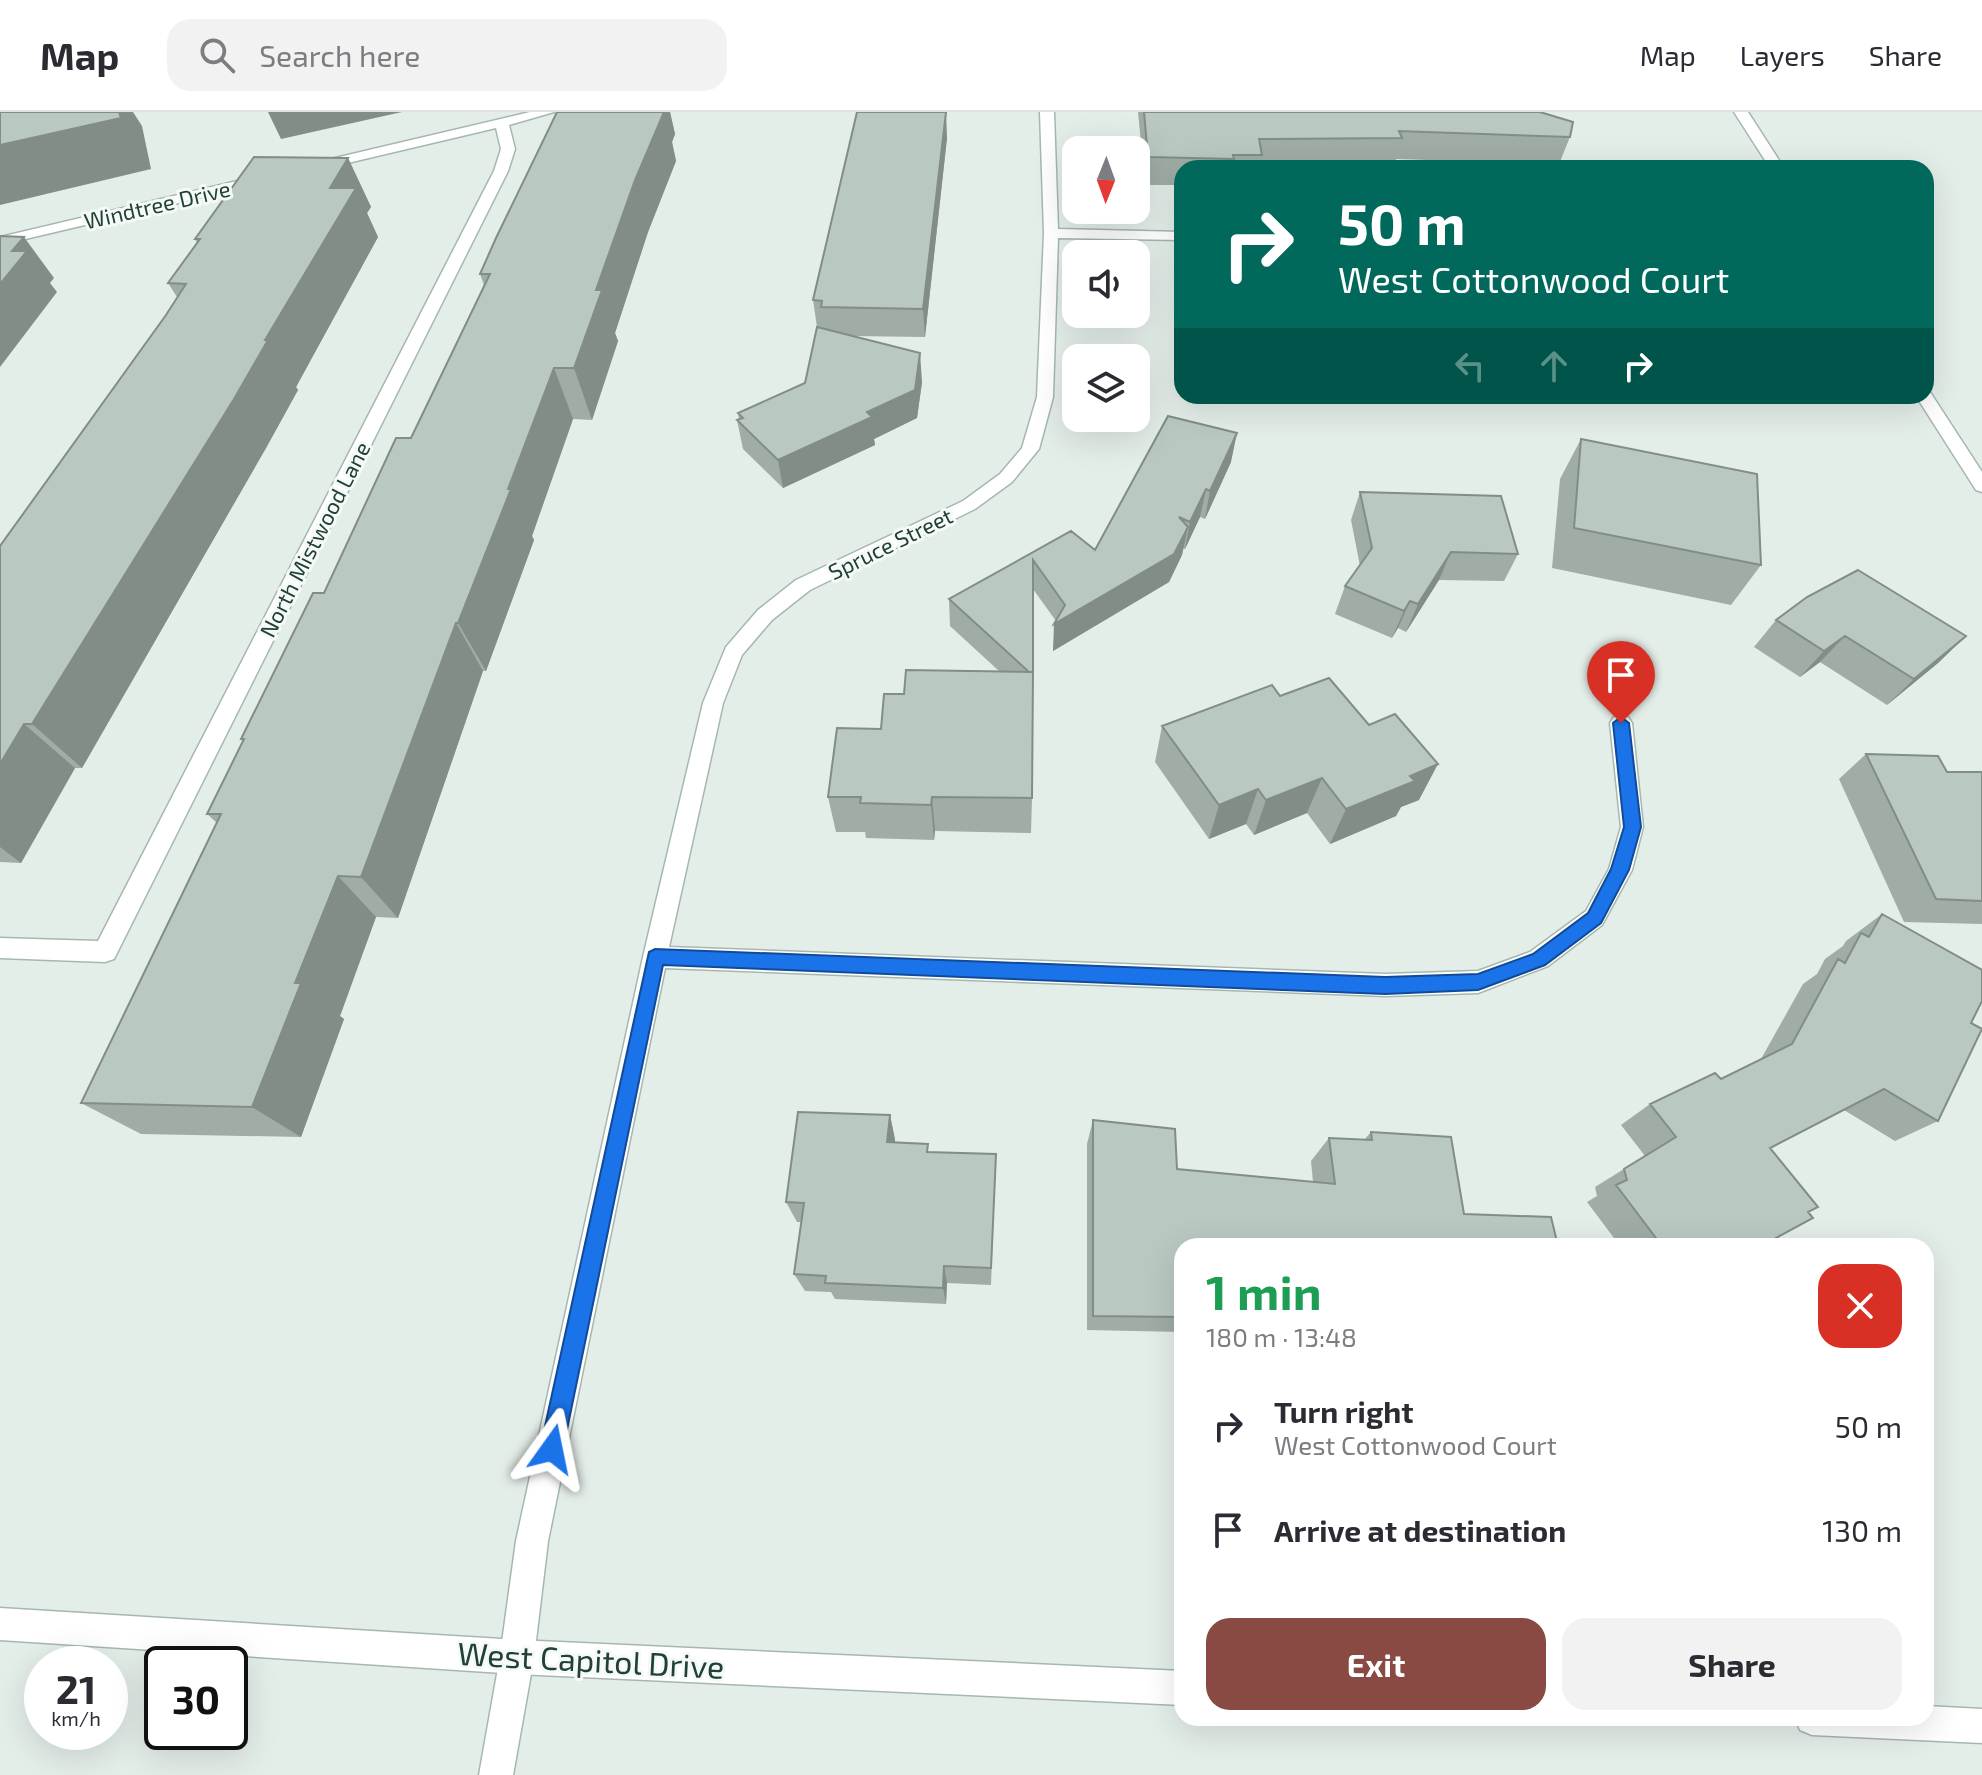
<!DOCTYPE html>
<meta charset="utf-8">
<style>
body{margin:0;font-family:"Exo 2",sans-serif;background:#f2f2f3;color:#2b2b33;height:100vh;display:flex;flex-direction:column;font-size:30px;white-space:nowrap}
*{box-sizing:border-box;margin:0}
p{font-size:26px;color:#7c7c81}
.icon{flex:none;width:44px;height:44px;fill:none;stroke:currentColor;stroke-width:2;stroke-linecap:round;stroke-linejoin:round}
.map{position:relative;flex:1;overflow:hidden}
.panel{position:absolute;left:1174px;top:1126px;width:760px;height:488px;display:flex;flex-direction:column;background:#fff;border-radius:24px;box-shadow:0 8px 32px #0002}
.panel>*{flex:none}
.hud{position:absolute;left:1174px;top:48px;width:760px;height:244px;border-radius:24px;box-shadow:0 8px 32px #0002;background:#00695c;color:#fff;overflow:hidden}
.needle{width:52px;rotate:181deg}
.tools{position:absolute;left:1062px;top:24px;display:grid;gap:16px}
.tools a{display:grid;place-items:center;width:88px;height:88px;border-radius:16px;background:#fff;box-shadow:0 8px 32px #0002;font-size:40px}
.speed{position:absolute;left:24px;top:1534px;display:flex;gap:16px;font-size:40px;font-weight:700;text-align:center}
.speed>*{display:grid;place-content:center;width:104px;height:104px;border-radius:50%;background:#fff;box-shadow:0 8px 32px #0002;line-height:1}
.speed small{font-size:20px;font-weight:400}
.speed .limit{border:4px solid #111;border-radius:12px;background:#fff;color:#111}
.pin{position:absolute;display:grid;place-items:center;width:68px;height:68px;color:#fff;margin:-82px -34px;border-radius:50% 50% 50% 0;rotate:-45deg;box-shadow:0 0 8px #0007}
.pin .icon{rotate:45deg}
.me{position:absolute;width:88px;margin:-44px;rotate:12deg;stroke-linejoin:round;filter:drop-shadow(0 0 6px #0008)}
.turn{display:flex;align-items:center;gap:28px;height:168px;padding:0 32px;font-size:36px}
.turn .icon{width:104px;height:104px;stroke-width:2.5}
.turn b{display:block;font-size:56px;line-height:68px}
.lanes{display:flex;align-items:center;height:76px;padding:0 32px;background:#0003;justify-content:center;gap:40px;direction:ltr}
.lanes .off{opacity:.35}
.round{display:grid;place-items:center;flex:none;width:84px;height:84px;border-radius:24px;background:#f2f2f3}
.headline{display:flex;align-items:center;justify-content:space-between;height:136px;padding:0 32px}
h1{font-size:48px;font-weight:700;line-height:60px;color:#1e9e55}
.action{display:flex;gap:16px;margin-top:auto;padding:16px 32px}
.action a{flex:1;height:92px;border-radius:24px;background:#884a43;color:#fff;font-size:32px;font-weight:700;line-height:92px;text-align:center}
.action a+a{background:#f2f2f3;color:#2b2b33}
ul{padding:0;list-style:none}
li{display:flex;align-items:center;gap:24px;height:104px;padding:0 32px}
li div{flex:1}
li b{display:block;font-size:30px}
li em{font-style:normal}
header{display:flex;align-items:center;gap:48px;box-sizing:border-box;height:112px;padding:0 40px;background:#fff;border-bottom:2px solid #e1e1e2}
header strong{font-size:38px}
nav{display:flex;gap:44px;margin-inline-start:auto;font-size:28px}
.search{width:560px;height:72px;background:#f2f2f3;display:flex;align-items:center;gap:20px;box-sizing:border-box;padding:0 28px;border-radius:24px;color:#7c7c81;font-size:30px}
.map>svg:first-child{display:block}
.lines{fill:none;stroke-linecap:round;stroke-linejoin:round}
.minor-casing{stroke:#a6b7b0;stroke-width:3}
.tertiary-casing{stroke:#a6b7b0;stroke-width:3}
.minor{fill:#fff;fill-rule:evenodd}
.tertiary{fill:#fff;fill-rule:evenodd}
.wall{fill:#9fada6}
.shaded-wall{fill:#828d87}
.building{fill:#b9c9c1;stroke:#828d87;stroke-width:2}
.route{fill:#1a73e8;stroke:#114b97;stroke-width:2}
.labels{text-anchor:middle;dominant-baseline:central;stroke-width:6;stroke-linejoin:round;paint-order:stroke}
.far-street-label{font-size:22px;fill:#224136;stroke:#f5faf7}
.near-street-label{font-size:32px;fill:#224136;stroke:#f5faf7}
</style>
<header>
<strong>Map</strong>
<div class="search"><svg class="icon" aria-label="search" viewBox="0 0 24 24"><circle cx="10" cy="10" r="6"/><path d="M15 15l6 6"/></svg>Search here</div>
<nav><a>Map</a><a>Layers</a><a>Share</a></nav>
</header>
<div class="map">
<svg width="1982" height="1663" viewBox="0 0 1982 1663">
<rect width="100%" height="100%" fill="#e4eee9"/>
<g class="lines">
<g class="minor-casing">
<path id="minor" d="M530 0H554L509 13 515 37 508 59 114 847 105 850 0 846V826L98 829 494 59 501 37 496 16 318 58 311 54 318 50Z
M1040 0H1054L1058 117 1182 120V128L1058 126 1053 285 1039 337 1012 370 975 397 810 478 772 508 742 543 723 591 669 835 1385 862 1478 859 1530 840 1586 799 1609 757 1621 715 1610 611 1614 605H1628L1632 611 1643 715 1632 758 1602 813 1548 854 1478 881 1385 884 665 856 548 1429 534 1545 513 1663H479L500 1545 516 1429 643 845 703 591 726 535 758 498 796 468 963 389 1000 362 1022 336 1037 285 1044 121Z
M262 63 269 67 267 70 0 133V125Z"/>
</g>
<g class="tertiary-casing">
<path id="tertiary" d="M1734 0H1748L1784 56H1770Z
M1926 279 1930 280 1982 360V380L1976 378 1916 284H1926Z
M0 1496 517 1528 1182 1559V1593L517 1562 0 1528Z
M1926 1594 1982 1597V1631L1812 1623 1800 1618 1795 1606H1926Z"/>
</g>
<use href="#minor" class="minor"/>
<use href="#tertiary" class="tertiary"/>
</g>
<path class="wall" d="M557 0H670L675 22 672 30 676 49 648 120 615 221 618 229 592 308 573 307 532 424 534 428 486 559H483L398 806 376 805 340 904 344 907 301 1025 141 1022 81 991 217 711 207 702 243 628 241 627 411 326 484 173 480 162Z
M1138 0H1540L1570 25 1559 52 1396 47 1394 54 1182 56V73H1145Z
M947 26 925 225 851 224 922 270 917 306 874 327 875 333 783 376 743 337 737 308 739 307 738 301 805 271 817 215 813 188Z
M348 46 371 95 367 101 378 125 296 275 298 278 266 336 82 656H75L21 751 0 750V434L166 203 177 185 168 171 197 131 195 127Z
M1581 327 1761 453 1731 493 1552 456 1560 367Z
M1231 350 1205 407 1200 405 1185 437H1183L1182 443 1169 470 1053 539 1056 509 1033 477 1032 686 1031 721 935 719 934 728 866 726 865 720H836L828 685 881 617 904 582 999 559 950 514 949 487 1071 419 1095 438Z
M1360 380 1518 442 1504 469 1439 468 1406 520 1398 516 1392 526 1335 502 1345 474 1360 454 1351 408Z
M1776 508 1966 524 1938 551 1887 593 1820 550 1800 565 1754 535Z
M1280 584 1419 688 1401 695 1396 704 1330 732 1307 701 1254 723 1246 712 1209 727 1155 650 1162 614Z
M1866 642 1947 660H1982V812L1904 810 1839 667Z
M1882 802 1971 911 1938 1009 1895 1029 1844 998 1770 1037 1808 1100 1761 1134H1620L1587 1090 1597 1084 1595 1075 1645 1044 1621 1013 1650 992 1721 967 1761 947 1803 872 1817 862 1825 847 1843 834 1846 829Z
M890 1003 895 1030 929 1040 996 1042 991 1173 947 1171 946 1192 835 1187 831 1180 805 1179 794 1162 801 1110H797L786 1090Z
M1093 1008 1177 1057 1313 1070 1311 1049 1329 1026 1364 1028 1371 1020 1451 1025 1182 1134V1220L1087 1218V1032Z"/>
<path class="shaded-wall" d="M119 0H133L142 14 151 57 0 93V33Z
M268 0H402L281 27Z
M654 0H670L675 22 672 30 676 49 648 120 615 221 618 229 592 308 574 256 596 178Z
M946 0 947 26 925 225 923 197Z
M348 46 371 95 367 101 378 125 296 275 298 278 266 336 82 656 32 612 265 228 330 76Z
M24 125 54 166 50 171 57 180 0 255V172L12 139Z
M920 241 922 270 917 306 874 327 875 333 783 376 778 348 867 300Z
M554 256 573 307 532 424 534 428 486 559 458 511Z
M1237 321 1231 350 1205 407 1210 379Z
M1206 377 1200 405 1185 437 1190 410Z
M1188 415 1182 443 1169 470 1053 539 1054 512Z
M1451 440 1439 468 1406 520 1418 492Z
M1410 489 1398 516 1392 526 1404 499Z
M456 511 483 559 398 806 361 765Z
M1845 524 1820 550 1800 565 1824 539Z
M1966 524 1938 551 1887 593 1914 567Z
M24 612 75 656 21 751 0 735V652Z
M1438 652 1419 688 1401 695 1396 704 1330 732 1346 697 1410 664Z
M1322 666 1307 701 1254 723 1266 688Z
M1258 677 1246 712 1209 727 1219 693Z
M932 685 935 719 934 728 931 693Z
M338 764 376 805 340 904 344 907 301 1025 252 995 295 871Z
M890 1003 895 1027 893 1052 887 1030Z
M944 1154 947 1171 946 1192 943 1176Z"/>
<path class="building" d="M0 0H119L121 6 0 33Z
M557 0H664L635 68 596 178H602L574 256H554L508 377H511L458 511H456L361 765 338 764 295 871H301L252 995 81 991 221 702H207L244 627H241L313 481H324L396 326H411L490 162H480L496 126Z
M857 0H946L923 197 821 195 822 189 813 188Z
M1144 0H1540L1573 10 1570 25 1399 19 1402 26 1259 27 1262 43H1233L1234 47 1148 45Z
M254 45 348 46 330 76H356L265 228H268L234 287 32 612H24L0 652V434L166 203 186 172 168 171 200 127H195Z
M0 124 24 125 12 139H27L0 172Z
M817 215 920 241 915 278 867 300 872 305 778 348 737 308 743 306 738 301 805 271Z
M1168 304 1237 321 1210 379 1206 377 1190 410 1179 405 1188 415 1174 442 1054 512 1065 493 1033 448V560H1029L949 487 1071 419 1095 438Z
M1581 327 1757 362 1761 453 1574 416Z
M1360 380 1501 384 1518 442 1451 440 1418 492 1410 489 1404 499 1345 474 1372 436Z
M1858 458 1966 524 1914 567 1845 524 1824 539 1776 508 1807 485Z
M906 558 1033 560 1032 686 932 685 931 693 860 691 861 685H828L837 616 881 617 884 582H904Z
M1329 566 1369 613 1395 602 1438 652 1410 664 1415 669 1346 697 1322 666 1266 688 1258 677 1219 693 1162 614 1272 573 1280 584Z
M1866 642 1938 644 1947 660H1982V789L1936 787Z
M1882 802 1982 858V889L1971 911 1982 917 1938 1009 1884 977 1770 1036 1818 1095 1808 1100 1813 1106 1761 1134H1662L1616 1073 1627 1068 1624 1057 1676 1025 1650 992 1715 961 1721 967 1792 932 1838 847 1845 851 1861 821 1869 825Z
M798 1000 890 1003 887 1030 928 1032 927 1040 996 1042 991 1156 944 1154 943 1176 825 1171 826 1164 794 1162 804 1091 786 1090Z
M1093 1008 1175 1017 1177 1057 1335 1072 1329 1026 1372 1028 1371 1020 1451 1025 1464 1102 1551 1105 1558 1134H1182V1205L1093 1204Z"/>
<path class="route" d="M1621 605 1629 611 1641 715 1629 758 1601 811 1545 853 1478 878 1385 882 663 853 563 1337 560 1345 552 1348 543 1345 540 1337 649 840 655 837 1385 865 1478 862 1533 842 1588 801 1611 757 1624 715 1613 611Z"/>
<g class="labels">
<g class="far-street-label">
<text transform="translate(157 92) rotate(-13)">Windtree Drive</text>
<text transform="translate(314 427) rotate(-63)">North Mistwood Lane</text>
<text transform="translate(890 431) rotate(-26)">Spruce Street</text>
</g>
<g class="near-street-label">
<text transform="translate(591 1547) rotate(3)">West Capitol Drive</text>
</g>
</g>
</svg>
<div class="tools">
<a><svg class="needle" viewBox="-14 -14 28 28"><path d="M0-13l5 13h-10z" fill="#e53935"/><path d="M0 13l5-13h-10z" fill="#7c7c81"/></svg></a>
<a><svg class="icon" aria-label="sound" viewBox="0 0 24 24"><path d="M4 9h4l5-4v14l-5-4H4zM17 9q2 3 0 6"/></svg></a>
<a><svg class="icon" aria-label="layers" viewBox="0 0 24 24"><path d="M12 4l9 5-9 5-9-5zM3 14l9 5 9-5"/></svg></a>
</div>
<div class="speed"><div>21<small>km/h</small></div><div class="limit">30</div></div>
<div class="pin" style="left:1621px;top:611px;background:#d93025"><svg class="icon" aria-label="arrive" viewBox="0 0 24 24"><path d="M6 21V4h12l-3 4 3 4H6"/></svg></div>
<svg class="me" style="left:552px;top:1337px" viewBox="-20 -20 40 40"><path d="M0-17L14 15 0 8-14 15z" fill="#1a73e8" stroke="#fff" stroke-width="4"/></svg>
<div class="hud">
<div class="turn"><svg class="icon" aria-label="right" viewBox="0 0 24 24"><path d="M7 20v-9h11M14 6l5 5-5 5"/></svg><div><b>50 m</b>West Cottonwood Court</div></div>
<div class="lanes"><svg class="icon off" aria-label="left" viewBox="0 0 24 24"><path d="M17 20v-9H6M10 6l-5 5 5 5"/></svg><svg class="icon off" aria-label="ahead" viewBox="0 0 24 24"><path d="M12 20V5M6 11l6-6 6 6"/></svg><svg class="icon" aria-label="right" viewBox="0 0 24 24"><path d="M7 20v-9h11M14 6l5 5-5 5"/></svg></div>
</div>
<section class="panel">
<div class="headline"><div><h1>1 min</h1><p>180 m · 13:48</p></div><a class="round" style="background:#d93025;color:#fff"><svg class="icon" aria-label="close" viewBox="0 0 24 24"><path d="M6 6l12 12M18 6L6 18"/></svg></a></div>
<ul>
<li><svg class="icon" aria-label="right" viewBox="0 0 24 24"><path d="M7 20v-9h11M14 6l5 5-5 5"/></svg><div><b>Turn right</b><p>West Cottonwood Court</p></div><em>50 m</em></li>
<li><svg class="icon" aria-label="arrive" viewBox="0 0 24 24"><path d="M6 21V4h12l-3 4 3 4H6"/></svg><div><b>Arrive at destination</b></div><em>130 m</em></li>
</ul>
<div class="action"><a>Exit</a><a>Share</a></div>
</section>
</div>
